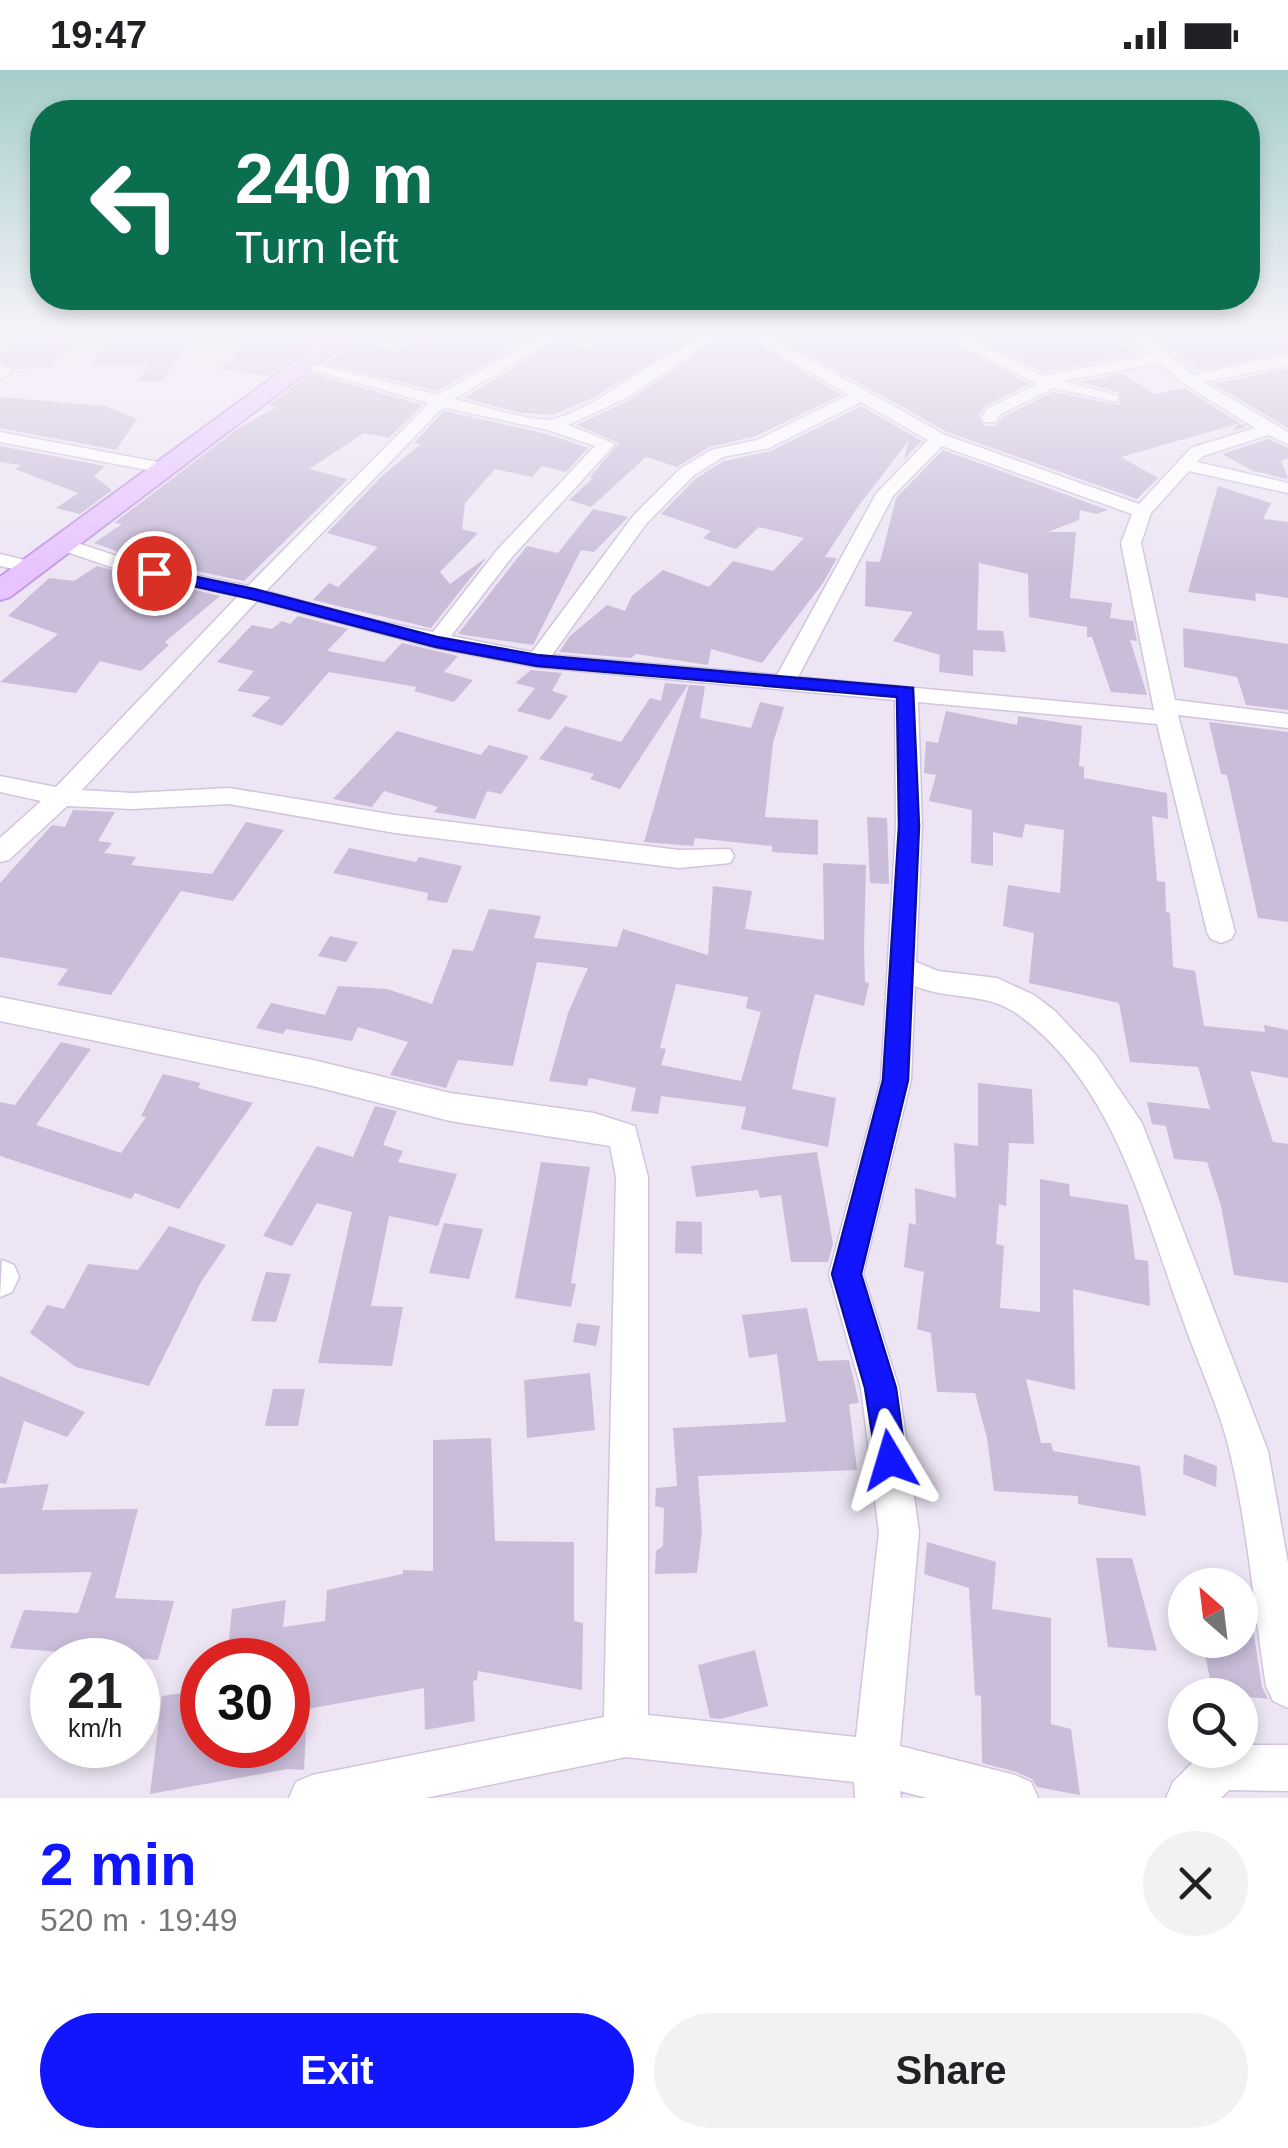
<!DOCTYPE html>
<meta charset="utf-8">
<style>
body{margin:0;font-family:Helvetica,sans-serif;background:#f2f2f2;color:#202124;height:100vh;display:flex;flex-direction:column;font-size:38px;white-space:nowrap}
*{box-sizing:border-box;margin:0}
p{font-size:32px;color:#757577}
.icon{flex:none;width:55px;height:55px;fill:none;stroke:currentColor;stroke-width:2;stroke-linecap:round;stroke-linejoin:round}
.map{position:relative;height:1728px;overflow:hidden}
.panel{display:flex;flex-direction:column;background:#fff;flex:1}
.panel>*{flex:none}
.hud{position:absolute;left:30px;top:30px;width:1230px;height:210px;border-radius:40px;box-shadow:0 5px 15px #0003;background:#0b6e4f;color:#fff;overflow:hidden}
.needle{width:65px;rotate:332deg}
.controls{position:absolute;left:1168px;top:1498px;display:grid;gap:20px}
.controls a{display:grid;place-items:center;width:90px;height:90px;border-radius:50%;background:#fff;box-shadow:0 5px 15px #0003;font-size:50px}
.speed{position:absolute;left:30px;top:1568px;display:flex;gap:20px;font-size:50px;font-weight:700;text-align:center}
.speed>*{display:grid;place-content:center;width:130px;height:130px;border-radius:50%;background:#fff;box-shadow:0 5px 15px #0003;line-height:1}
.speed small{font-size:25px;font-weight:400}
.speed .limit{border:15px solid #d22;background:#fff;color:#111}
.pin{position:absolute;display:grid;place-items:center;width:85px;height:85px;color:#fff;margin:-42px;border:5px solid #fff;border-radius:50%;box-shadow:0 2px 10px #0007}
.me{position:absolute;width:110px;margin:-55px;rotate:353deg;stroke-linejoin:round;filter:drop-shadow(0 0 8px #0008)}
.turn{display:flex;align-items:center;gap:35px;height:210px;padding:0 40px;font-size:45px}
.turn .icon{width:130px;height:130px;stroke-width:2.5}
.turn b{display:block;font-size:70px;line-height:85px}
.round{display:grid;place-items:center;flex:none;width:105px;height:105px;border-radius:52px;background:#f2f2f2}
.overview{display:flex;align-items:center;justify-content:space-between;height:170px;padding:0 40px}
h1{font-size:60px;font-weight:600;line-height:75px;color:#1116ff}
.action{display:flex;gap:20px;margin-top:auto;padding:20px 40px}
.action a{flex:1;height:115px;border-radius:60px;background:#1116ff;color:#fff;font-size:40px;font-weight:600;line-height:115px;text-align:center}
.action a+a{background:#f2f2f2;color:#202124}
.status{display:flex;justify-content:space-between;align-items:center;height:70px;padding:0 50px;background:#fff;direction:ltr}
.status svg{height:28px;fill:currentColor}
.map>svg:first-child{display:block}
.building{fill:#c9bdd9;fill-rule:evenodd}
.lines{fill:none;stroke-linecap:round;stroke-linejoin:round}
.street-casing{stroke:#d1c4de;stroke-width:3}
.secondary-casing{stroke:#c39ae3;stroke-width:4}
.street{fill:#fff;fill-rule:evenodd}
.secondary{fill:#e7c4ff;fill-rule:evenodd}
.route{fill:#1116ff;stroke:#0b0ea6;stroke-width:2.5}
</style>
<div class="status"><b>19:47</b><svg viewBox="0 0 49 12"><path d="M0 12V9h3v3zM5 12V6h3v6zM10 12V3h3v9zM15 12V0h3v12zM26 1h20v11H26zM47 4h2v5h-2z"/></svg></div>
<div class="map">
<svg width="1288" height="1728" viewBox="0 0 1288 1728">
<rect width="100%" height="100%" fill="#ede5f4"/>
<path class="building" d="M425 264H505L525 271 437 321 325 293 361 270 396 282Z
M594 264H701L594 327 553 345 521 343 464 328 557 272 592 280Z
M725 264H741L841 325 756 366 709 377 677 397 646 387 591 437 569 430 593 408 590 407 619 373 577 355 632 329Z
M772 264H937L1029 314 985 336 979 346 984 356H996L1003 347 1053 322 1120 335 1119 322 1080 312 1122 304 1156 324 1184 318 1246 357 1232 361 1240 353 1121 387 1158 408 1137 429 947 362Z
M969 264H1097L1136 284 1043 302Z
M1151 264H1237L1262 276 1288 268V282L1200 300Z
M189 265 186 270H190L162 311H138L149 296 92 297 106 267Z
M250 265 294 269 291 272 312 274 268 306 221 299Z
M20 266 80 268 50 298 15 299 0 293V283Z
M1288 299V358L1213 314Z
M311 303 422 335 389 368 364 363 309 399 348 409 244 511 139 489 94 473 122 454 114 453 240 357 275 338 269 335Z
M0 327 105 336 137 349 116 380 0 358Z
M861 336 922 371 904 389 909 370 857 438 825 487 837 488 823 513 762 593 711 579 708 595 636 584 631 588 559 582 570 566 607 535 625 541 632 526 663 500 709 517 733 491 773 501 804 468 759 457 736 479 703 468 711 461 661 444 695 409 724 391 771 381Z
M444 341 547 364 588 378 566 402 542 396 532 407 495 399 465 433 462 459 478 463 440 502 450 514 487 487 431 558 313 530 329 513 338 517 378 477 327 463 383 405 421 374 414 373Z
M1268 369 1288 378V388L1281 391 1288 409 1253 401 1222 384Z
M0 376 105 396 94 406 112 420 123 412 80 444 56 438 78 423 15 399 21 395 0 392Z
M943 380 1108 440 1096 444 1080 440 1079 450 1048 462H1076L1070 528 1112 533 1110 548 1133 551 1137 571 1130 570 1147 625 1111 622 1092 567H1087V557L1029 547 1028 504 979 493 977 560 1003 561 1006 582 973 580V606L939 602 940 585 893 571 913 542 865 536 866 491 880 492 896 428Z
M1218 416 1271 433 1263 449 1288 452V528L1255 523 1256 531 1188 522Z
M593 439 628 447 594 482 581 480 533 575 458 564 527 476 558 483Z
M97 496 220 526 165 572 169 575 141 601 100 591 76 623 0 612 58 564 8 546 49 508 74 511Z
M298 546 348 559 327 581 384 592 402 573 458 586 444 602 473 610 454 632 414 621 417 617 329 602 282 656 251 646 271 627 237 621 254 601 217 592 252 555 272 559 282 551 290 554Z
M1183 558 1288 574V640L1246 635 1237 607 1184 597Z
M531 600 562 603 552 621 568 626 550 650 517 641 535 618 515 613Z
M665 613 688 615 620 719 590 709 594 704 539 689 565 656 621 672 650 628 661 631Z
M689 615 705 616 700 648 751 658 760 632 784 637 773 673 765 747 818 750V785L772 782V776L695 768 693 776 644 772Z
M946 641 1017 655 1018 646 1082 656 1079 696 1084 697V708L1167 723 1168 749 1152 746 1157 811 1165 812 1166 842 1170 843 1173 897 1195 901 1204 956 1265 962 1264 955 1288 960V1008L1250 1001 1273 1072 1288 1074V1213L1234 1205 1221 1136 1207 1092 1174 1089 1166 1056 1152 1054 1147 1032 1210 1039 1198 997 1130 992 1119 933 1029 913 1034 863 1003 856 1008 815 1060 823 1064 760 1025 754 1022 768 993 762V796L971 793 972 740 929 731 936 705 924 703 926 671 938 673Z
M1209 652 1288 662V852L1258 848 1227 705 1221 704Z
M397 661 481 685 489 675 529 686 501 724 487 721 475 749 434 742 438 737 384 721 372 737 333 729Z
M73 740 115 742 98 771 112 773 104 783 136 787 131 795 212 804 246 752 284 760 233 831 181 821 111 925 57 915 68 899 0 887V813L52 755 65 757Z
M867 747 887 748 889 814 870 813Z
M349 778 416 792 419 787 462 796 447 833 427 830 428 823 333 803Z
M823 793 866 795 864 876 865 912 869 913 864 936 815 924 799 986 792 1019 836 1028 828 1077 741 1059 746 1037 661 1026 658 1044 631 1041 636 1018 589 1008 587 1016 549 1011 568 943 588 898 537 892 513 996 458 990 446 1018 390 1005 408 972 358 957 352 971 286 959 283 964 256 958 271 933 325 945 338 916 387 919 432 934 453 879 473 881 489 839 541 846 534 868 617 877 623 859 708 885 713 816 752 821 745 859 824 870ZM676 914 748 927 746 938 761 942 741 1011 661 995 666 979 660 978Z
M330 866 358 872 346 892 318 886Z
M61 972 91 979 36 1055 121 1083 146 1047 141 1046 163 1004 201 1013 198 1018 253 1033 179 1139 135 1123 131 1129 0 1086V1032L15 1035Z
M978 1013 1032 1019 1034 1074 1009 1073 1006 1136 999 1134 996 1174 1004 1176 1000 1238 1040 1242V1109L1069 1114 1070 1126 1128 1135 1135 1189 1148 1191 1150 1236 1073 1219 1075 1320 1026 1309 1041 1373H1051L1053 1381 1140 1396 1146 1446 1078 1434V1426L994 1421 987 1368 975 1323 937 1322 931 1263 917 1259 924 1202 904 1197 909 1153 916 1155 915 1118 956 1128 954 1073 978 1076Z
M375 1036 397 1041 383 1075 403 1081 398 1092 457 1104 438 1156 389 1146 371 1236 403 1237 392 1296 318 1293 352 1142 317 1133 292 1176 263 1166 317 1076 353 1087Z
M817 1082 833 1174 828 1192H791L781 1125 760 1128 758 1120 696 1127 691 1096Z
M541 1092 590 1097 571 1213 576 1214 571 1237 515 1228Z
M676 1151 702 1152V1184L675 1183Z
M444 1153 483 1159 469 1209 429 1203Z
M169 1156 226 1175 201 1212 149 1316 76 1297 30 1263 47 1235 64 1239 88 1194 138 1200Z
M266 1202 291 1204 276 1252 251 1251Z
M807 1238 818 1291 849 1290 859 1333 849 1334 857 1400 698 1406 702 1460 697 1503 655 1504 656 1481 663 1476 664 1438 655 1436 656 1418 677 1416 673 1358 786 1352 777 1284 749 1288 742 1245Z
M577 1253 600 1256 596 1276 573 1272Z
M590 1303 595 1360 527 1368 524 1310Z
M0 1306 85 1342 67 1367 24 1351 6 1414 0 1413Z
M273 1319H305L298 1356H265Z
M491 1368 495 1471 574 1472V1551L583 1553 582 1620 478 1601 477 1610 473 1611 475 1651 425 1660 424 1618 307 1639 304 1700 288 1699 150 1724 162 1626 202 1620V1675H288V1590H227L232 1539 286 1530 283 1557 325 1551 327 1520 403 1504V1500L433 1501V1370Z
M1184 1384 1217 1396 1216 1417 1183 1404Z
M49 1414 42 1440 138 1439 115 1528 174 1531 158 1590 10 1578 24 1540 78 1543 92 1502 0 1504V1418Z
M927 1472 996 1492 992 1539 1051 1548V1654L1071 1659 1080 1725 1037 1717 1032 1709 1016 1702 982 1693 981 1626 975 1625 969 1518 924 1504Z
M1096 1488H1132L1157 1581 1108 1577Z
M1248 1527 1262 1617 1268 1629 1213 1623 1202 1570H1240V1528Z
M755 1580 768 1636 721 1649 710 1648 698 1595Z"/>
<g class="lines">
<g class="street-casing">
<path id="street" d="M310 264H336L329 268Z
M545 264H563L454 329C476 334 536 354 554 349 605 336 681 264 721 264L630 326 568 355 615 374 512 487 451 566 532 582 633 446 680 399 711 380 757 370 849 325 745 264H764L945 365 1139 434 1191 378 1255 358 1183 313 1160 293 1063 311 1118 326V332L1053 318 1000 344 996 352H984L982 348 988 338 1037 314 941 264H960L1042 306 1151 285 1129 264H1145L1192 305 1288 285V295L1203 312 1288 362V374L1268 365 1203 386 1197 392 1288 413V423L1189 401 1151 443 1141 473 1175 630 1288 644V658L1178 645 1235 862 1231 869 1221 873 1211 869 1207 862 1157 654 918 632 922 756 916 892 938 901 997 908 1034 925 1055 941 1096 985 1142 1053 1268 1381 1288 1493V1638L1273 1631 1266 1616C1254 1539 1248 1458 1230 1383 1220 1339 1199 1296 1184 1253 1145 1147 1115 1013 1016 943 986 922 948 930 915 916L911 1010 863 1204 899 1318 919 1462 900 1676 1015 1705 1031 1712 1038 1728H927L900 1721 901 1728H855L854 1712 626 1687 425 1728H289L296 1712 312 1705 604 1647 616 1107 610 1076 450 1051 313 1016 0 951V927L313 990 450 1023 594 1043 635 1056 648 1107V1645L856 1667 879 1462 861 1318 829 1204 881 1010 896 756 895 630 537 597 436 578 257 531 82 720 132 723 229 718 395 745 679 780 730 779 734 786 730 793 679 798 395 763 229 734 132 739 67 736 9 790 0 792V768L41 731 0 722V706L56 717 238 526 126 502 55 478V470L62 468 138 493 248 516 429 333 299 296V290L438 325ZM861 332 928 370 876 424 777 605 552 585 646 454 693 406 723 387 769 378ZM443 337 548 360 595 376 498 479 433 562 363 548 266 521ZM942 376 1132 444 1121 473 1154 640 798 607 893 426Z
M0 297 9 298 12 301 0 309Z
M0 362 163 393 172 398 163 403 0 372Z
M0 484 37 493 40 497 30 503 0 496Z
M2 1190 14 1195 19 1207 12 1222 0 1227Z
M1240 1675H1288V1721L1229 1720 1221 1728H1166L1173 1712 1204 1681 1240 1680Z"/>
</g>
<g class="secondary-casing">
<path id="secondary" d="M332 264H357L10 527 0 530V507Z"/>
</g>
<use href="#street" class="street"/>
<use href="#secondary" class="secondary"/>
</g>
<linearGradient id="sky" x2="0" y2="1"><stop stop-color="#a5ceca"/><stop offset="0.52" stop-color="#f7f3fa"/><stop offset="1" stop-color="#f7f3fa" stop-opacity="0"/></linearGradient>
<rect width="1288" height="506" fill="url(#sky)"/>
<path class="route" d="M154 498 254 519 437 567 537 585 913 618 919 756 908 1010 861 1204 896 1318 906 1390 901 1401 890 1406 878 1401 865 1318 832 1204 883 1010 899 756 897 627 537 596 436 577 252 529 148 506 146 503Z"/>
</svg>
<div class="controls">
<a><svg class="needle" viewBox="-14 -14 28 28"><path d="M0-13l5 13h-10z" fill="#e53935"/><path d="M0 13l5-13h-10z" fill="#757577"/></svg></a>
<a><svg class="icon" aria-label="search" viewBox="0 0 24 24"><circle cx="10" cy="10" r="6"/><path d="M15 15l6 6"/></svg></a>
</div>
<div class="speed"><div>21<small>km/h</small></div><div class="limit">30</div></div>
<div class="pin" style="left:154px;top:503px;background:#d93025"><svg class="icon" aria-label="arrive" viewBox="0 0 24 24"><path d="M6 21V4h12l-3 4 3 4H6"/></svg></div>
<svg class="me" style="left:890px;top:1390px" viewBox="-20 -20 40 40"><path d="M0-17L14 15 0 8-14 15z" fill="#1116ff" stroke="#fff" stroke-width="4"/></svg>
<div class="hud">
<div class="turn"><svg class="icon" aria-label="left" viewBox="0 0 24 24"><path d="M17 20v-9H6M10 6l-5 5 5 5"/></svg><div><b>240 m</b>Turn left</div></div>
</div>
</div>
<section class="panel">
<div class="overview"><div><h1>2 min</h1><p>520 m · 19:49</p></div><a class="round"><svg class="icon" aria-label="close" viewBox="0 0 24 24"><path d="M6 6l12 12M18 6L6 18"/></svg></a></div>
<div class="action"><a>Exit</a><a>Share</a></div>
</section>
